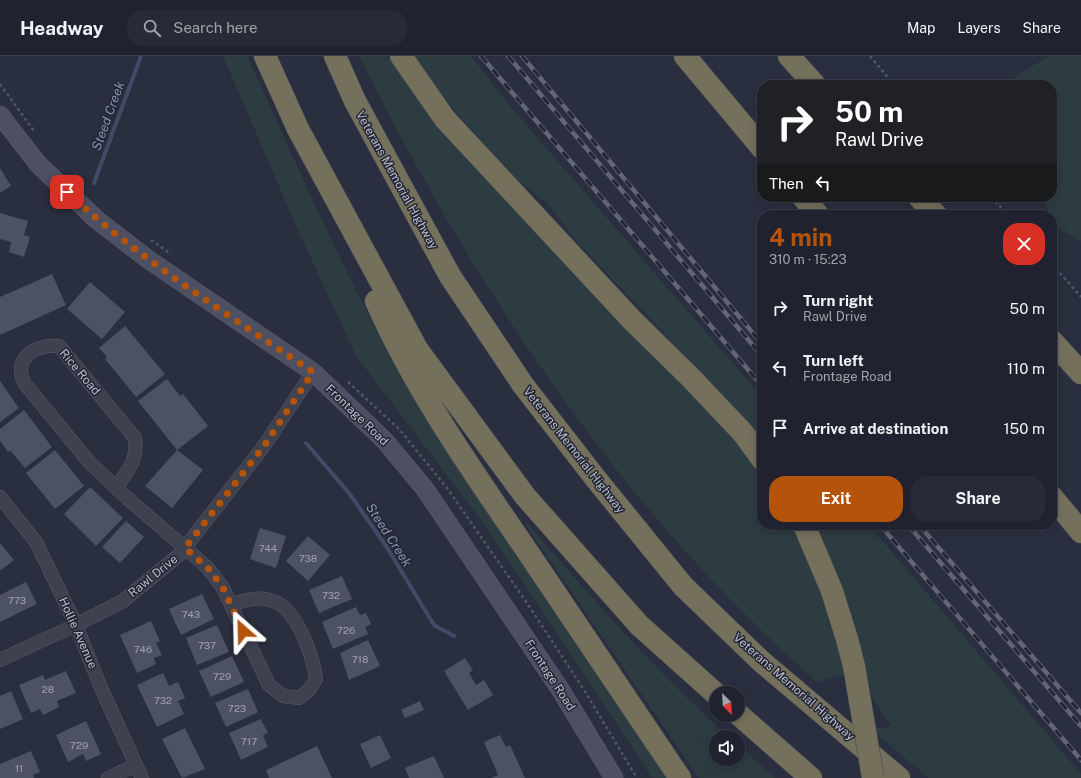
<!DOCTYPE html>
<meta charset="utf-8">
<style>
body{margin:0;font-family:"Public Sans",sans-serif;background:#282b37;color:#f1f3f6;height:100vh;display:flex;flex-direction:column;font-size:15px;white-space:nowrap}
*{box-sizing:border-box;margin:0}
p{font-size:13px;color:#a2a4aa}
.icon{flex:none;width:22px;height:22px;fill:none;stroke:currentColor;stroke-width:2;stroke-linecap:round;stroke-linejoin:round}
.map{position:relative;flex:1;overflow:hidden}
.panel{position:absolute;left:757px;top:154px;width:300px;height:320px;display:flex;flex-direction:column;background:#20232f;border-radius:16px;box-shadow:0 2px 10px #0003,0 0 0 1px #3d404b}
.panel>*{flex:none}
.hud{position:absolute;left:757px;top:24px;width:300px;height:122px;border-radius:16px;box-shadow:0 2px 10px #0003,0 0 0 1px #3d404b;background:#202124;color:#fff;overflow:hidden}
.needle{width:26px;rotate:156deg}
.fabs{position:absolute;left:709px;top:630px;display:grid;gap:8px}
.fabs a{display:grid;place-items:center;width:36px;height:36px;border-radius:50%;background:#20232f;box-shadow:0 2px 10px #0003,0 0 0 1px #3d404b;font-size:20px}
.pin{position:absolute;display:grid;place-items:center;width:34px;height:34px;color:#fff;margin:-17px;border-radius:8px;box-shadow:0 2px 6px #0006}
.me{position:absolute;width:44px;margin:-22px;rotate:335deg;stroke-linejoin:round;filter:drop-shadow(0 0 3px #0008)}
.turn{display:flex;align-items:center;gap:14px;height:84px;padding:0 12px;font-size:18px}
.turn .icon{width:52px;height:52px;stroke-width:2.5}
.turn b{display:block;font-size:28px;line-height:34px}
.then{display:flex;align-items:center;height:38px;padding:0 12px;background:#0003;gap:8px;font-size:15px}
.round{display:grid;place-items:center;flex:none;width:42px;height:42px;border-radius:16px;background:#282b37}
.summary{display:flex;align-items:center;justify-content:space-between;height:68px;padding:0 12px}
h1{font-size:24px;font-weight:700;line-height:30px;color:#b45309}
.action{display:flex;gap:8px;margin-top:auto;padding:8px 12px}
.action a{flex:1;height:46px;border-radius:16px;background:#b45309;color:#fff;font-size:16px;font-weight:700;line-height:46px;text-align:center}
.action a+a{background:#282b37;color:#f1f3f6}
ul{padding:0;list-style:none}
li{display:flex;align-items:center;gap:12px;height:60px;padding:0 12px}
li div{flex:1}
li b{display:block;font-size:15px}
li em{font-style:normal}
header{display:flex;align-items:center;gap:24px;box-sizing:border-box;height:56px;padding:0 20px;background:#20232f;border-bottom:1px solid #3d404b}
header strong{font-size:19px}
nav{display:flex;gap:22px;margin-inline-start:auto;font-size:14px}
.search{width:280px;height:36px;background:#282b37;display:flex;align-items:center;gap:10px;box-sizing:border-box;padding:0 14px;border-radius:16px;color:#a2a4aa;font-size:15px}
.map>svg:first-child{display:block}
.green{fill:#2d3c41}
.lines{fill:none;stroke-linecap:round;stroke-linejoin:round}
.stream{stroke:#424b66;stroke-width:4}
.building{fill:#4c5263}
.street-casing{stroke:#595d6a;stroke-width:14}
.secondary-casing{stroke:#595d6a;stroke-width:19}
.highway-casing{stroke:#464a57;stroke-width:23}
.path{stroke:#4c595f;stroke-width:2.5;stroke-dasharray:3 3;stroke-linecap:butt}
.street{stroke:#3e424f;stroke-width:13}
.secondary{stroke:#4d5062;stroke-width:18}
.highway{stroke:#74705c;stroke-width:22}
.rail-casing{stroke:#616576;stroke-width:4.5}
.rail{stroke:#232735;stroke-width:3;stroke-dasharray:9;stroke-linecap:butt}
.highway-bridge-casing{stroke:#464a57;stroke-width:23;stroke-linecap:butt}
.highway-bridge{stroke:#74705c;stroke-width:22}
.route{stroke:#b45309;stroke-width:7;stroke-dasharray:0 12.6}
.labels{text-anchor:middle;dominant-baseline:central;stroke-width:3;stroke-linejoin:round;paint-order:stroke}
.number-label{font-size:10px;fill:#9fa3b0}
.street-label{font-size:12px;fill:#bbbeca;stroke:#232735}
.water-label{font-size:13px;font-style:italic;fill:#868fad;stroke:#232735}
</style>
<header>
<strong>Headway</strong>
<div class="search"><svg class="icon" aria-label="search" viewBox="0 0 24 24"><circle cx="10" cy="10" r="6"/><path d="M15 15l6 6"/></svg>Search here</div>
<nav><a>Map</a><a>Layers</a><a>Share</a></nav>
</header>
<div class="map">
<svg width="1081" height="722" viewBox="0 0 1081 722">
<rect width="100%" height="100%" fill="#2a2f3f"/>
<path class="green" d="M223 0H247C297 108 343 219 403 321L674 722H652L528 533 478 460 356 300 296 170Z
M359 0H387L415 37 741 389 762 416V469H795L829 553 845 618 817 626C621 453 475 233 359 0Z
M410 0H471L515 56 762 341V386L726 342 576 185 549 149 511 119 461 62Z
M1049 0H1081V185L1056 171 1052 159H1050L1042 141H1052V29H1002Z
M525 468H528C592 542 656 616 729 681H716V703H738V689L775 722H699Z
M813 469H869L1081 718V722H929L875 677 874 671 883 673 891 670 868 634Z"/>
<g class="lines">
<path class="stream" d="M94 127 141 0
M306 387 349 437 386 490 434 569 454 580"/>
</g>
<path class="building" d="M0 112 11 130 0 137Z
M0 157 28 165 24 179 30 181 24 201 9 196 11 186 0 183Z
M52 218 66 249 0 279V241Z
M90 226 125 256 102 283 67 253Z
M125 270 165 318 136 341 105 303 107 301 99 292Z
M167 323 180 340 183 338 208 370 177 394 138 345Z
M0 325 19 352 0 366Z
M24 354 52 391 25 412 10 394 8 396 0 385V373Z
M55 394 84 430 55 453 26 417Z
M177 394 203 414 172 452 145 430Z
M90 431 123 462 96 490 64 458Z
M126 465 144 481 120 507 102 491Z
M260 472 286 480 276 512 250 503Z
M308 480 330 499 308 525 286 505Z
M0 487 14 504 1 514 0 513Z
M342 520 352 543 319 557 309 534Z
M26 526 37 548 0 566V539Z
M202 538 214 563 181 579 169 553Z
M356 551 360 559 366 557 371 568 365 571 368 578 333 593 322 566Z
M151 565 160 585 156 587 162 599 154 602 156 608 137 617 120 579Z
M217 569 229 596 197 609 186 582Z
M368 584 380 610 349 624 340 597Z
M232 600 244 626 211 641 199 615Z
M465 602 473 614 469 617 476 629 484 624 493 639 468 654 444 615Z
M66 615 76 637 57 645 59 651 43 659 40 653 31 657 19 629 43 619 45 624Z
M163 617 169 630 178 626 185 642 178 645 184 658 157 671 137 629Z
M248 633 258 656 226 671 215 647Z
M11 635 23 663 0 673V640Z
M420 645 424 654 405 662 401 654Z
M261 663 268 677 263 679 268 691 241 704 229 677Z
M86 665 101 698 86 705 83 698 68 706 56 679Z
M185 672 205 713 182 722 162 683Z
M380 679 391 702 371 712 360 688Z
M500 679 506 691 510 689 525 722H491L498 719 484 686Z
M317 690 332 722H269L266 714Z
M31 695 40 716 33 719 34 722H0V708Z
M434 700 444 722H409L405 712Z"/>
<g class="lines">
<g class="street-casing">
<path id="street" d="M116 432C128 414 138 405 135 382L59 290C36 288 11 302 25 328L90 407 126 441 208 512 223 532 269 629 283 640 299 642 309 634 316 623C313 600 296 549 270 544 257 540 244 545 231 548
M0 441 36 486 76 569 101 632 142 722
M0 604 76 569 123 545 180 498 264 390 313 316
M108 722 136 709"/>
</g>
<g class="secondary-casing">
<path id="secondary" d="M0 59 38 108 97 164 149 204 313 316 385 385 425 433 560 633 614 722"/>
</g>
<g class="highway-casing">
<path id="highway" d="M265 0 298 73 417 293 525 440 639 569 716 638
M335 0 355 45 450 220 523 329 596 423 683 530 762 606 899 722
M401 0 445 63 632 264 691 322 743 377 762 403
M685 0 762 92
M789 0 815 29
M803 141 818 159
M919 141 936 159
M376 245C414 331 468 409 521 486 574 565 627 643 680 722
M1052 285 1081 317
M1052 441 1081 476
M804 469 832 535 847 583
M738 658 811 722"/>
</g>
<path class="path" d="M870 0 894 29
M0 28 34 75
M991 141 1008 159
M151 184 171 198
M1052 208 1081 241
M348 326 400 374 447 432 529 550 584 634 637 722"/>
<use href="#street" class="street"/>
<use href="#secondary" class="secondary"/>
<use href="#highway" class="highway"/>
<g class="rail-casing">
<path id="rail" d="M481 0 762 330
M508 0 762 300
M522 0 762 288
M880 469 1081 704
M908 469 1081 670
M919 469 1081 657"/>
</g>
<use href="#rail" class="rail"/>
<g class="highway-bridge-casing">
<path id="highway-bridge" d="M847 583 854 610 873 722"/>
</g>
<use href="#highway-bridge" class="highway-bridge"/>
</g>
<g class="lines">
<path class="route" d="M67 136C141 205 229 259 313 316L264 390 185 492 208 512 223 532 243 575"/>
</g>
<g class="labels">
<g class="number-label">
<text x="268" y="492">744</text>
<text x="308" y="502">738</text>
<text x="331" y="539">732</text>
<text x="17" y="544">773</text>
<text x="191" y="558">743</text>
<text x="346" y="574">726</text>
<text x="207" y="589">737</text>
<text x="143" y="593">746</text>
<text x="360" y="603">718</text>
<text x="222" y="620">729</text>
<text x="48" y="633">28</text>
<text x="163" y="644">732</text>
<text x="237" y="652">723</text>
<text x="249" y="685">717</text>
<text x="79" y="689">729</text>
<text x="19" y="712">11</text>
</g>
<g class="street-label">
<text transform="translate(397 124) rotate(61)">Veterans Memorial Highway</text>
<text transform="translate(80 316) rotate(50)">Rice Road</text>
<text transform="translate(357 359) rotate(44)">Frontage Road</text>
<text transform="translate(574 394) rotate(52)">Veterans Memorial Highway</text>
<text transform="translate(153 520) rotate(-39)">Rawl Drive</text>
<text transform="translate(78 577) rotate(66)">Hollie Avenue</text>
<text transform="translate(550 619) rotate(57)">Frontage Road</text>
<text transform="translate(794 631) rotate(41)">Veterans Memorial Highway</text>
</g>
<g class="water-label">
<text transform="translate(108 60) rotate(-70)">Steed Creek</text>
<text transform="translate(389 479) rotate(57)">Steed Creek</text>
</g>
</g>
</svg>
<div class="fabs">
<a><svg class="needle" viewBox="-14 -14 28 28"><path d="M0-13l5 13h-10z" fill="#e53935"/><path d="M0 13l5-13h-10z" fill="#a2a4aa"/></svg></a>
<a><svg class="icon" aria-label="sound" viewBox="0 0 24 24"><path d="M4 9h4l5-4v14l-5-4H4zM17 9q2 3 0 6"/></svg></a>
</div>
<div class="pin" style="left:67px;top:136px;background:#d93025"><svg class="icon" aria-label="arrive" viewBox="0 0 24 24"><path d="M6 21V4h12l-3 4 3 4H6"/></svg></div>
<svg class="me" style="left:243px;top:575px" viewBox="-20 -20 40 40"><path d="M0-17L14 15 0 8-14 15z" fill="#b45309" stroke="#fff" stroke-width="4"/></svg>
<div class="hud">
<div class="turn"><svg class="icon" aria-label="right" viewBox="0 0 24 24"><path d="M7 20v-9h11M14 6l5 5-5 5"/></svg><div><b>50 m</b>Rawl Drive</div></div>
<div class="then">Then<svg class="icon" aria-label="left" viewBox="0 0 24 24"><path d="M17 20v-9H6M10 6l-5 5 5 5"/></svg></div>
</div>
<section class="panel">
<div class="summary"><div><h1>4 min</h1><p>310 m · 15:23</p></div><a class="round" style="background:#d93025;color:#fff"><svg class="icon" aria-label="close" viewBox="0 0 24 24"><path d="M6 6l12 12M18 6L6 18"/></svg></a></div>
<ul>
<li><svg class="icon" aria-label="right" viewBox="0 0 24 24"><path d="M7 20v-9h11M14 6l5 5-5 5"/></svg><div><b>Turn right</b><p>Rawl Drive</p></div><em>50 m</em></li>
<li><svg class="icon" aria-label="left" viewBox="0 0 24 24"><path d="M17 20v-9H6M10 6l-5 5 5 5"/></svg><div><b>Turn left</b><p>Frontage Road</p></div><em>110 m</em></li>
<li><svg class="icon" aria-label="arrive" viewBox="0 0 24 24"><path d="M6 21V4h12l-3 4 3 4H6"/></svg><div><b>Arrive at destination</b></div><em>150 m</em></li>
</ul>
<div class="action"><a>Exit</a><a>Share</a></div>
</section>
</div>
